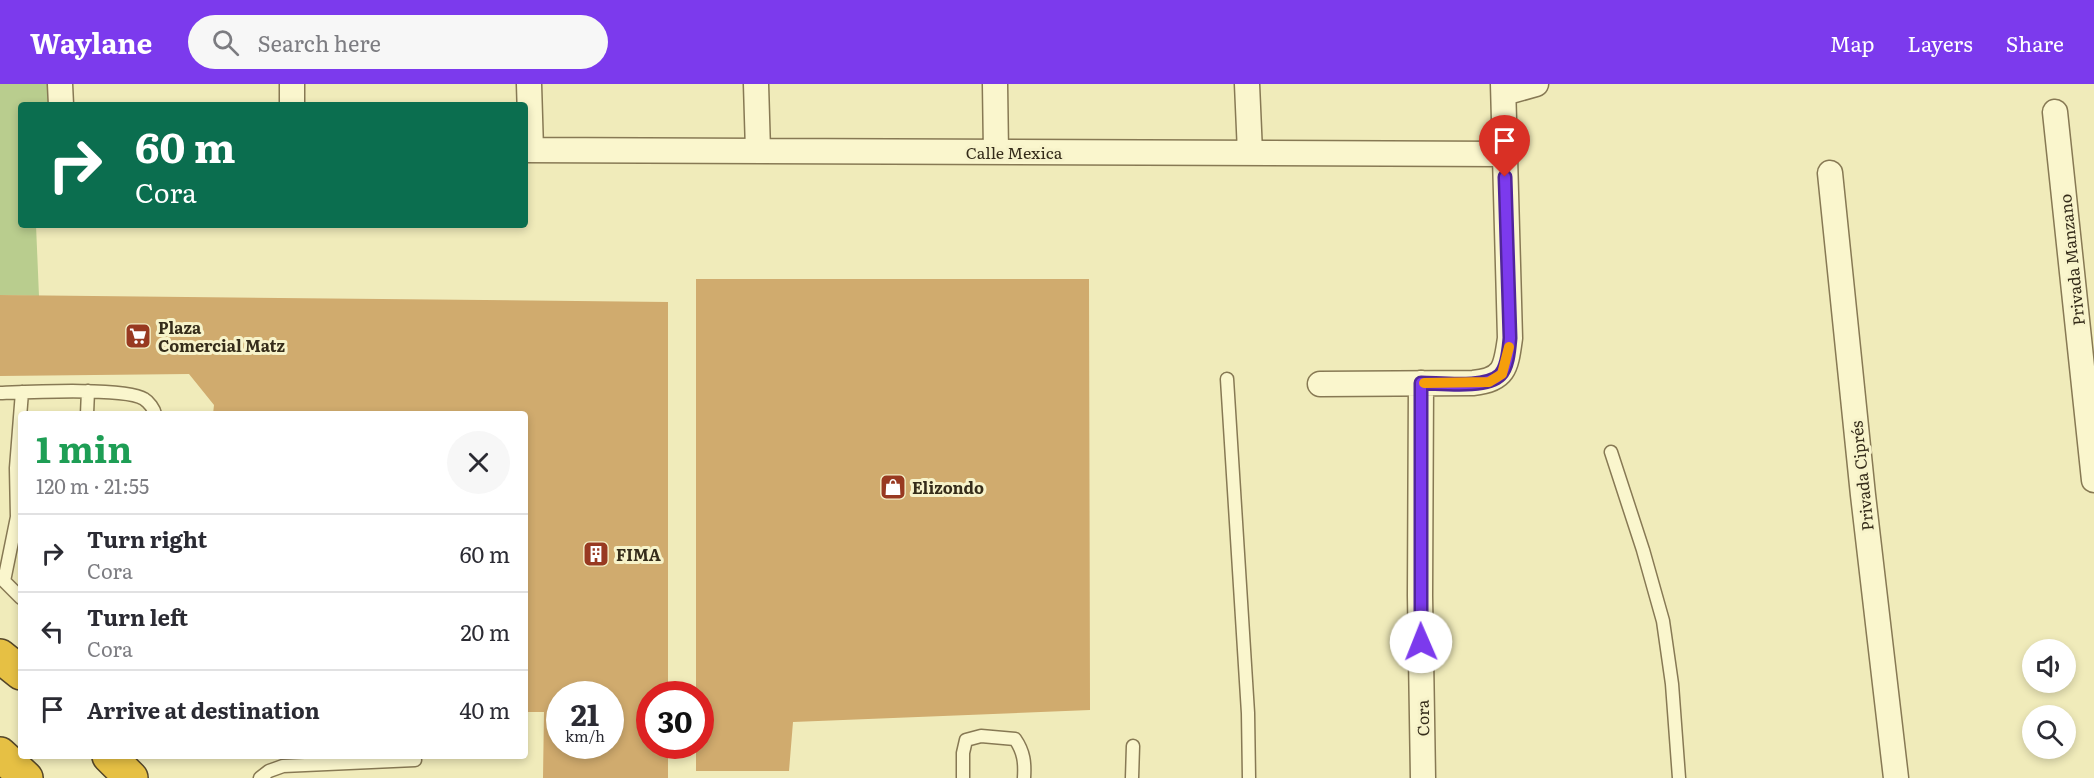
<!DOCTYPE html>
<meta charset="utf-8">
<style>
body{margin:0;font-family:Literata,serif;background:#f7f7f7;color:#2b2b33;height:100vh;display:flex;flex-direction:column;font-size:22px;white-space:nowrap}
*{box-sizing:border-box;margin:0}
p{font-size:20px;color:#7c7c81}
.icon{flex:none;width:33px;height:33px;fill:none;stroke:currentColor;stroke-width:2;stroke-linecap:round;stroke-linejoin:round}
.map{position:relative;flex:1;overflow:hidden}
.drawer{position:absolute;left:18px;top:327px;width:510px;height:348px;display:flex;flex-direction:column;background:#fff;border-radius:6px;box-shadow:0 3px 9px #0003}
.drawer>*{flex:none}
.guide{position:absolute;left:18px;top:18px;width:510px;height:126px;border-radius:6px;box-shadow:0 3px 9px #0003;background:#0b6e4f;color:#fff;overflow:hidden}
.buttons{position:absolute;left:2022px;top:555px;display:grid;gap:12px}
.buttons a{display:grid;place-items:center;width:54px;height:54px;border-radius:50%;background:#fff;box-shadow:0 3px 9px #0003;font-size:30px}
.speed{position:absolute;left:546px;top:597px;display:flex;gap:12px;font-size:30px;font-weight:700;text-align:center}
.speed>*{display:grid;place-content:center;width:78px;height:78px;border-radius:50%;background:#fff;box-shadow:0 3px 9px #0003;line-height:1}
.speed small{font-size:15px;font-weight:400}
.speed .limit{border:9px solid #d22;background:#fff;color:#111}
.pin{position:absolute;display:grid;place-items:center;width:51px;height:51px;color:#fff;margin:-62px -26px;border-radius:50% 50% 50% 0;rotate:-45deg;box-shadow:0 0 6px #0007}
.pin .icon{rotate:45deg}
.me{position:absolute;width:66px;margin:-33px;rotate:359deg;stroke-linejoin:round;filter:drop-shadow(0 0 4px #0008)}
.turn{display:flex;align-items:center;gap:21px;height:126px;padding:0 18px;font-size:27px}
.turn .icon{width:78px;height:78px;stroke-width:2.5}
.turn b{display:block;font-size:42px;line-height:51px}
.round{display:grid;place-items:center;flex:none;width:63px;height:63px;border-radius:32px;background:#f7f7f7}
.summary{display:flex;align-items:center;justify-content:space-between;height:102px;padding:0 18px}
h1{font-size:36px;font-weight:700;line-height:45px;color:#1e9e55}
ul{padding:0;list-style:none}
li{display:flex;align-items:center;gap:18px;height:78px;padding:0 18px;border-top:2px solid #e1e1e2}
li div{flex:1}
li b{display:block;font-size:22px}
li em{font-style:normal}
header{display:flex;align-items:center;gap:36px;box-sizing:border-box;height:84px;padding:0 30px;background:#7c3aed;color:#fff}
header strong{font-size:28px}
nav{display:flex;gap:33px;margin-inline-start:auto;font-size:21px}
.search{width:420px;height:54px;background:#f7f7f7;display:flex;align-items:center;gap:15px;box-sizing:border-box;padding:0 21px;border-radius:33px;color:#7c7c81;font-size:22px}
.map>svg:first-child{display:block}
.green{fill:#b9cd8e}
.building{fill:#d0ab6e;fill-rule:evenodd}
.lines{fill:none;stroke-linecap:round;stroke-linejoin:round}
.lane-casing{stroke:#877954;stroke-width:15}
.street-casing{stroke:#877954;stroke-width:27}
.highway-casing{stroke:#544629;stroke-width:36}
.lane{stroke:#faf6cd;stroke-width:12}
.street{stroke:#faf6cd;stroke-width:24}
.highway{stroke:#e6c044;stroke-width:33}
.route-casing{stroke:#51269a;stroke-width:15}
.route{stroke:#7c3aed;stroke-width:10}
.slow{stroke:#f59e0b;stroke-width:10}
.labels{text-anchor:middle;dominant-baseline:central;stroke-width:6;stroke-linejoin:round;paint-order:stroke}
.street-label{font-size:16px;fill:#352c1a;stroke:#f7f3ca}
.poi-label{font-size:16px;font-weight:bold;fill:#352c1a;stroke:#f7f3ca;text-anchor:start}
</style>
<header>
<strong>Waylane</strong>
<div class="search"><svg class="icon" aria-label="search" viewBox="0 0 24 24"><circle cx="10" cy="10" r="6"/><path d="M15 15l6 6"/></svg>Search here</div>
<nav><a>Map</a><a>Layers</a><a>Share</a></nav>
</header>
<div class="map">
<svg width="2094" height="694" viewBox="0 0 2094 694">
<rect width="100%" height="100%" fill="#f0ebba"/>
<path class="green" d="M0 0H60L61 21H21V141H36L39 212 0 211Z"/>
<path class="building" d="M696 195H1089L1090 626 793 638 789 687H696V662H700V610H696Z
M0 211 668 218V610H650V662H668V694H543L544 628H525V330H213L214 321 189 290 0 292ZM560 610H610V662H560Z"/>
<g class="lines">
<g class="lane-casing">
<path id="lane" d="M1227 295 1248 629 1249 694
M0 309C26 308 126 303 144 315 149 318 154 325 155 330
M87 330 88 307
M1611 368 1643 466 1663 537 1672 600 1679 694
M21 514 4 497 17 433 16 384 22 308
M260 694 269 687 283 682 415 676
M963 694V669L966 656 981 652 1015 655C1024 668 1025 679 1024 694
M1132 694 1133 662"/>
</g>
<g class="street-casing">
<path id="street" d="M60 0 61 21
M292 0V21
M529 0 531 66
M756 0 758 67
M995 0 996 68
M1247 0 1250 69
M1504 9 1536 0
M2055 28 2094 396
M525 66 1504 70
M1830 89 1863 411 1896 694
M1421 299 1420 512 1423 694
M1320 300 1473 299C1505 296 1506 283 1510 254L1503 0"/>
</g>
<g class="highway-casing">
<path id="highway" d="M0 572 21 589
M0 670 26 694
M109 672 131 694"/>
</g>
<use href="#lane" class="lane"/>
<use href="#street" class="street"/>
<use href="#highway" class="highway"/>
</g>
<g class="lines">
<g class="route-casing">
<path id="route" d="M1421 558V299C1440 299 1486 305 1500 291 1508 283 1509 265 1510 254L1505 93"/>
</g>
<use href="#route" class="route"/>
<path class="slow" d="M1424 299 1489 298 1502 290 1509 263"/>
</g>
<defs>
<g id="supermarket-square" transform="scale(1.35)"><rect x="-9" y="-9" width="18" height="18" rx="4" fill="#983921" stroke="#f7f3ca"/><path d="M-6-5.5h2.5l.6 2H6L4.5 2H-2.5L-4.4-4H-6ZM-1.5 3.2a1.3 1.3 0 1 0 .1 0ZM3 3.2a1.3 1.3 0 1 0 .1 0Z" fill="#fff"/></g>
<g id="shop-square" transform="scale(1.35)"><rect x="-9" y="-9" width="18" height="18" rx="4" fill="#983921" stroke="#f7f3ca"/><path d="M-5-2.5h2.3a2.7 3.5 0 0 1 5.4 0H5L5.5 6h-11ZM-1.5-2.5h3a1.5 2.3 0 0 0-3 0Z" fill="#fff"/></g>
<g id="building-square" transform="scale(1.35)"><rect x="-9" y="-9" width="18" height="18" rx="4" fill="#983921" stroke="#f7f3ca"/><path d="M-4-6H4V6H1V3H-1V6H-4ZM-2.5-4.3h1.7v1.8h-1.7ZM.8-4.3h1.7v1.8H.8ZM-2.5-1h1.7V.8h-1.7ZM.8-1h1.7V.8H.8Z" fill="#fff"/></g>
</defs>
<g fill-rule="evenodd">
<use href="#supermarket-square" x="138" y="252"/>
<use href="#shop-square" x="893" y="403"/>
<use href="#building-square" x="596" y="470"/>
</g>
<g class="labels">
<g class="street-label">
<text x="1014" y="68">Calle Mexica</text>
<text transform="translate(2071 176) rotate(-96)">Privada Manzano</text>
<text transform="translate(1861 392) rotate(-96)">Privada Ciprés</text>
<text transform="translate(1422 634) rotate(-91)">Cora</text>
</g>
<g class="poi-label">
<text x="158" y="243">Plaza<tspan x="158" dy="18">Comercial Matz</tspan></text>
<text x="912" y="403">Elizondo</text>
<text x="616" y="470">FIMA</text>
</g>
</g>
</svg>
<div class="buttons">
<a><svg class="icon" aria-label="sound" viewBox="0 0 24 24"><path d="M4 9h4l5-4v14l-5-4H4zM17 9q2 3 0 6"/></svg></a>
<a><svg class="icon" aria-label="search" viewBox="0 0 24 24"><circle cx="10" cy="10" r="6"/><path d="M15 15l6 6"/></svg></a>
</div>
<div class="speed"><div>21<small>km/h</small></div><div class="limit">30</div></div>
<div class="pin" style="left:1505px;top:93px;background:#d93025"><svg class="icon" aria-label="arrive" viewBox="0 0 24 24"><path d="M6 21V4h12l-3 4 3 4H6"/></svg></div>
<svg class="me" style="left:1421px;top:558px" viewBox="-20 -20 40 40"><circle r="19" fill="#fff"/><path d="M0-13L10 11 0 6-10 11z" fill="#7c3aed"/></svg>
<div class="guide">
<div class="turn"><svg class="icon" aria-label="right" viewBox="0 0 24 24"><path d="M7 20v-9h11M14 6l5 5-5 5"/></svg><div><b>60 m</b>Cora</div></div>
</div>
<section class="drawer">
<div class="summary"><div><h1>1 min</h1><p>120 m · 21:55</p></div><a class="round"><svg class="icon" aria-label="close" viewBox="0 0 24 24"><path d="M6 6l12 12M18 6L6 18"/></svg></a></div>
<ul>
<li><svg class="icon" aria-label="right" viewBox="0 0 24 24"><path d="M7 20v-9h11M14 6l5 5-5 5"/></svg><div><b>Turn right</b><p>Cora</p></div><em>60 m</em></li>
<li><svg class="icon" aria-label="left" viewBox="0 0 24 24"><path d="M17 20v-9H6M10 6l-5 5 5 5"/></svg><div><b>Turn left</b><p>Cora</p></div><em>20 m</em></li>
<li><svg class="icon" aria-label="arrive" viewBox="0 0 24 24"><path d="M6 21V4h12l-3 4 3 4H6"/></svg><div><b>Arrive at destination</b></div><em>40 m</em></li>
</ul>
</section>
</div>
